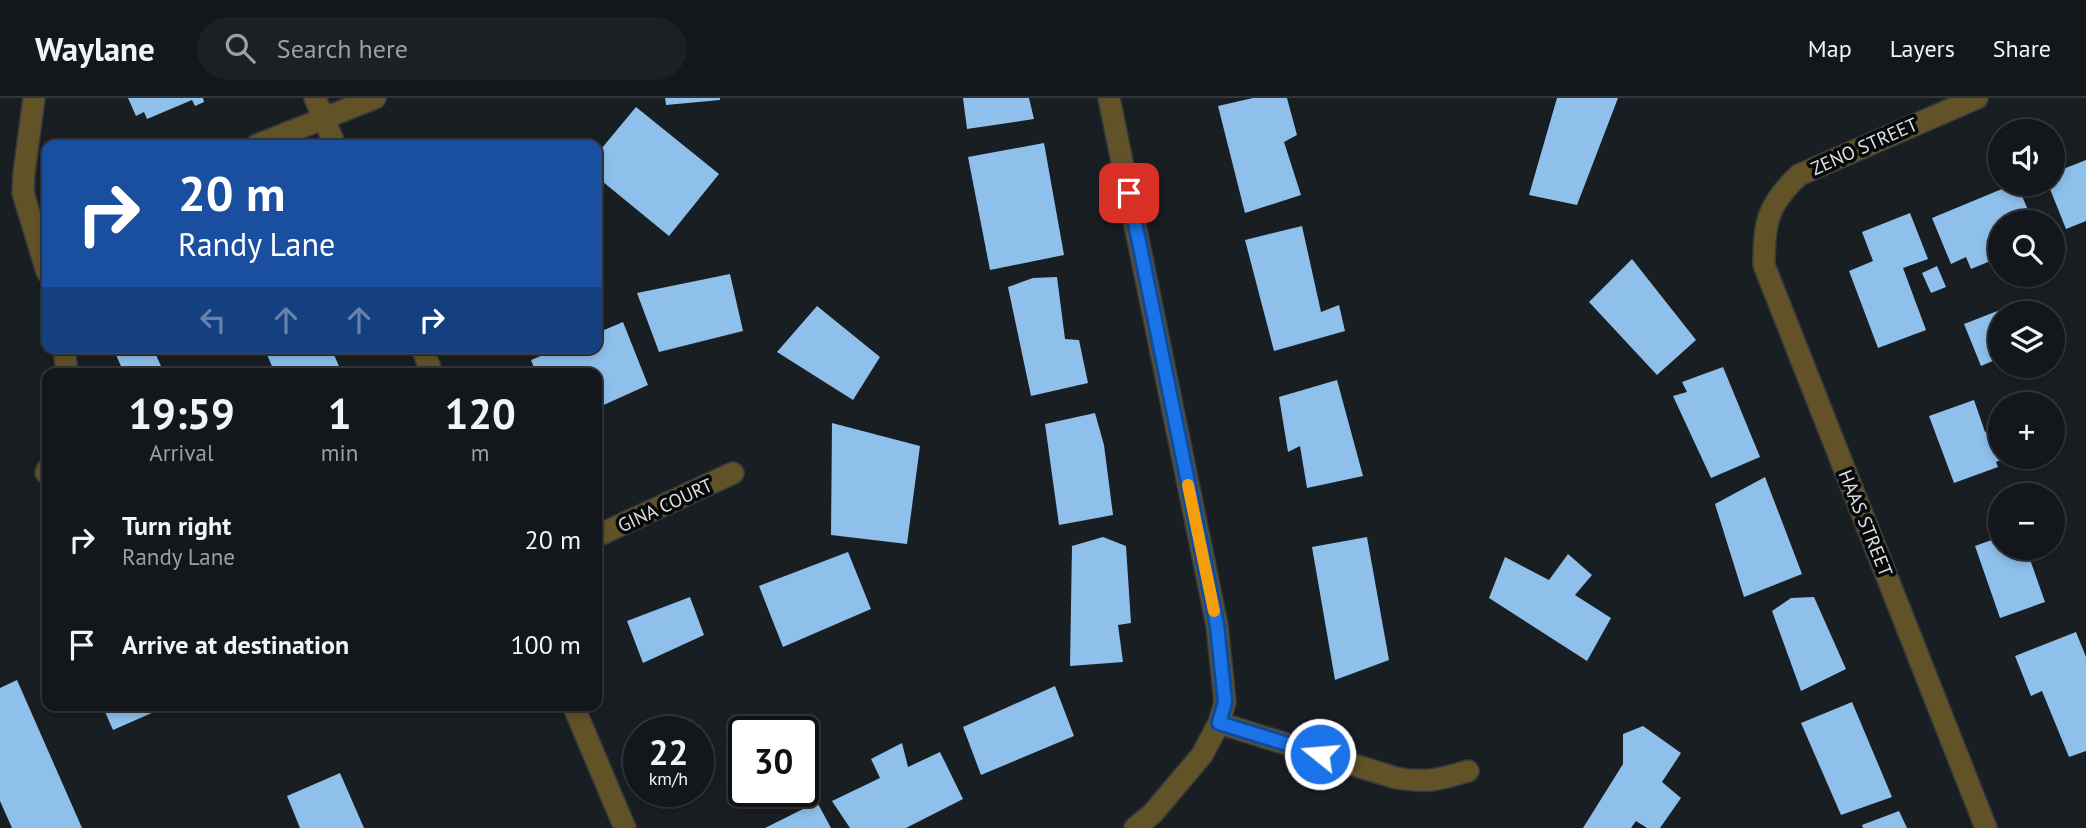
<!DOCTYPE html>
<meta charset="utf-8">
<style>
body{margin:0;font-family:"PT Sans",sans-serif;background:#1c1f23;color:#f1f3f6;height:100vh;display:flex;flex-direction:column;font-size:26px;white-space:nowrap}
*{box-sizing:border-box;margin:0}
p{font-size:23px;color:#9d9fa2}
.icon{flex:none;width:38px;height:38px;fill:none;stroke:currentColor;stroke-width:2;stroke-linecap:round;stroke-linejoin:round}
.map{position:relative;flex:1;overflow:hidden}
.drawer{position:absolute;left:42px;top:270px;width:560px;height:343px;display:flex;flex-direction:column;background:#13161a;border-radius:14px;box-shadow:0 4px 10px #0003,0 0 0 2px #323539}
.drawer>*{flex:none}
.hud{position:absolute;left:42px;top:42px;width:560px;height:214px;border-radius:14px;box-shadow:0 4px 10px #0003,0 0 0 2px #323539;background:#1a4fa0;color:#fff;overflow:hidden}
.controls{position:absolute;left:1988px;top:21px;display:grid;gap:14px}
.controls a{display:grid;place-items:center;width:77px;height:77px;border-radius:50%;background:#13161a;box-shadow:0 4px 10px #0003,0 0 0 2px #323539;font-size:35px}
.speed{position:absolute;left:623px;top:618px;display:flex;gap:14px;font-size:35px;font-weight:700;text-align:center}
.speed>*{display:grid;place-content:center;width:91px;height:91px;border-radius:50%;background:#13161a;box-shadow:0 4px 10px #0003,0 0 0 2px #323539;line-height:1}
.speed small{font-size:18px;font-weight:400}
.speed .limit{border:4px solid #111;border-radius:10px;background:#fff;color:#111}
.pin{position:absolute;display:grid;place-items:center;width:60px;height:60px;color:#fff;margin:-30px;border-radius:14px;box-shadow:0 4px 10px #0006}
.me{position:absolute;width:77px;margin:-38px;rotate:287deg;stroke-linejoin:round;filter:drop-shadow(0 0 5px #0008)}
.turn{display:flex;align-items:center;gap:24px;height:147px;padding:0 21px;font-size:32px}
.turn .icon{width:91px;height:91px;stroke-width:2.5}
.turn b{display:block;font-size:49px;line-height:60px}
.lanes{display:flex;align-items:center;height:66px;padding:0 21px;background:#0003;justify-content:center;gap:35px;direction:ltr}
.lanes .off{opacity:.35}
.eta{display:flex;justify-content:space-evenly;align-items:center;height:119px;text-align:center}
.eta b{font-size:42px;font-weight:800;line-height:49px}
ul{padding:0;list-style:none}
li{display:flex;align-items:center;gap:21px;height:105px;padding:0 21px}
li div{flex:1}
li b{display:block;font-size:26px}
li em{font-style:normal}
header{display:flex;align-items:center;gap:42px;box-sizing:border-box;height:98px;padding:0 35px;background:#13161a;border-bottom:2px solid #323539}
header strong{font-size:33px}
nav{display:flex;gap:38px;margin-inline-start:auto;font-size:24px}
.search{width:490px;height:63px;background:#1c1f23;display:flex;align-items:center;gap:18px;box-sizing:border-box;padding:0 24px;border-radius:38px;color:#9d9fa2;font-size:26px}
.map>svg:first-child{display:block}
.building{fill:#8ec0eb}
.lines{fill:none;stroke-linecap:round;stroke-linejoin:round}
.minor-casing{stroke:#34393e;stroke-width:24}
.minor{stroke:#615228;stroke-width:21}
.route-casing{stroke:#114b97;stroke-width:18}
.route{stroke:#1a73e8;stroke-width:12}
.slow{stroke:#f59e0b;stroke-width:12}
.labels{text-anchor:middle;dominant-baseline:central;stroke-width:7;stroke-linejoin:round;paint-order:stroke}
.street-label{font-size:19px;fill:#dce0e3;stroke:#06080a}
</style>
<header>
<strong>Waylane</strong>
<div class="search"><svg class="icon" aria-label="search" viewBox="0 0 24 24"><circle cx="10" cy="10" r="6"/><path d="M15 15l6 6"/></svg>Search here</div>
<nav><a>Map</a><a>Layers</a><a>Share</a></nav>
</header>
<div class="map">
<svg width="2086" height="730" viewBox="0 0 2086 730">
<rect width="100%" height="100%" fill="#191e23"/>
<path class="building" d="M128 0H203L204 4 195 8 192 2 147 21 144 14 136 18Z
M665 0H720V2L666 7Z
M963 0H1029L1034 21 967 31Z
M1253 0H1287L1297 37 1284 44 1301 97 1245 115 1218 8Z
M1557 0H1618L1577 107 1529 97Z
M636 9 719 76 669 138 597 79V56Z
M1044 45 1064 157 990 172 968 59Z
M2086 62V123L2066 131 2048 86H2053V75Z
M2014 86H2017L2033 124H2000V159L1971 171 1966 159 1951 166 1932 120Z
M1910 115 1928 161 1903 170 1926 232 1878 250 1849 173 1873 163 1862 134Z
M1302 128 1321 214 1339 207 1345 233 1274 253 1245 142Z
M1632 161 1696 242 1657 277 1589 204Z
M1937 168 1946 189 1931 195 1922 175Z
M730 176 743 233 659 254 637 195Z
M1057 179 1065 241 1079 242 1088 285 1031 298 1008 189 1033 180Z
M817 208 880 259 853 302 777 254Z
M2000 212V260L1981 268 1964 226Z
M623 224 648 287 597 310V275H536L531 262 560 250H597V235Z
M113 250H153L164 275H124Z
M264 250H331L342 275H275Z
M1723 269 1760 359 1711 380 1673 298 1687 294 1682 284Z
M1337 282 1363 378 1307 390 1300 348 1288 354 1279 299Z
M1974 302 1985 334 2000 328V359H2008L1996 364 1998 369 1954 385 1929 318Z
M1095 315 1104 347 1113 417 1059 427 1045 326Z
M832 325 920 348 907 446 831 437Z
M1765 379 1802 476 1744 499 1715 406Z
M1103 439 1126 448 1131 525 1118 527 1123 564 1070 568 1072 448Z
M1367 439 1389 562 1335 582 1312 449Z
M2000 439V450H2026L2045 504 2000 520 1975 448Z
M848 454 871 511 783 549 759 488Z
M1568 456 1592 477 1575 497 1611 520 1587 563 1489 500 1505 459 1549 482Z
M690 499 704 537 643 565 627 523Z
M1814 499 1846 571 1801 593 1772 513 1791 500Z
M2076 534 2086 559V653L2069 659 2042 593 2031 598 2015 558Z
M17 582 82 730H12L0 703V590Z
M1055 588 1074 638 981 677 963 629Z
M1852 604 1892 699 1841 717 1801 625Z
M102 607H170L113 632Z
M1643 628 1681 655 1662 684 1681 700 1660 730H1647L1636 723 1631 730H1583L1623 666V636Z
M902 645 908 669 940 654 963 701 906 730H850L832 703 880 680 871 661Z
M340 675 364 730H300L287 698Z
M817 704 831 730H765Z
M1899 713 1907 730H1863L1862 727Z"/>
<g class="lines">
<g class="minor-casing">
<path id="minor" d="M34 0 24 75 23 95 47 174
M315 0 335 47
M1109 0 1217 527 1225 604 1219 625 1202 657 1153 715 1135 730
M1977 0 1799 77C1767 107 1764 125 1764 167L1986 730
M257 47 375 0
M64 250 67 275
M422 250 432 275
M46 375 47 372
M597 438 733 375
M573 607 625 730
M1219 625 1396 680C1427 685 1438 682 1468 673"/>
</g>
<use href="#minor" class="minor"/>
</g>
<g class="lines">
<g class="route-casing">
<path id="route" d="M1129 95 1217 527 1225 604 1219 625 1320 656"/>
</g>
<use href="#route" class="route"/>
<path class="slow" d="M1188 387 1214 513"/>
</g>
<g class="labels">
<g class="street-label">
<text transform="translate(1864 48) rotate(-24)">ZENO STREET</text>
<text transform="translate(665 407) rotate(-25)">GINA COURT</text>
<text transform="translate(1866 425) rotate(68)">HAAS STREET</text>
</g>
</g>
</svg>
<div class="controls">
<a><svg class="icon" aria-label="sound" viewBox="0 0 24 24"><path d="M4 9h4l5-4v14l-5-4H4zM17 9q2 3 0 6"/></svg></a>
<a><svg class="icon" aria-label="search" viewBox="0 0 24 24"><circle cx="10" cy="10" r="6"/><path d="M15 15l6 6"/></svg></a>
<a><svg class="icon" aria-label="layers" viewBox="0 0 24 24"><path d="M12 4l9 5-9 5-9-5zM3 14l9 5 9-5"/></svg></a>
<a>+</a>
<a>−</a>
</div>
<div class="speed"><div>22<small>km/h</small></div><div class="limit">30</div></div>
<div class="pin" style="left:1129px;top:95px;background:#d93025"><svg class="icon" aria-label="arrive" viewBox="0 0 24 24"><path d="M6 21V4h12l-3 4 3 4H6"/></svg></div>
<svg class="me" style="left:1320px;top:656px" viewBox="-20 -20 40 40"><circle r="17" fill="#1a73e8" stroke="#fff" stroke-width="3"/><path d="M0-11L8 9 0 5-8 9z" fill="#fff"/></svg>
<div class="hud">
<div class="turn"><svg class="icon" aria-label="right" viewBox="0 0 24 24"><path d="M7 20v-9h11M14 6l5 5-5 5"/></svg><div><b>20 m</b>Randy Lane</div></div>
<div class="lanes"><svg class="icon off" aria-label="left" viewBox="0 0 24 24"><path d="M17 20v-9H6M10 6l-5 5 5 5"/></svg><svg class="icon off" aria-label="ahead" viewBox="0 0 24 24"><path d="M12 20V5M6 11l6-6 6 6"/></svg><svg class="icon off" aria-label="ahead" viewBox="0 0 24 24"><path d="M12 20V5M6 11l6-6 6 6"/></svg><svg class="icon" aria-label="right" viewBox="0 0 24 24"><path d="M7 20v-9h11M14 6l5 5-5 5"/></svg></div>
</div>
<section class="drawer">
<div class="eta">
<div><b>19:59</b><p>Arrival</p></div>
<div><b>1</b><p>min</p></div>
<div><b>120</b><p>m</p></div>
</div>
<ul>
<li><svg class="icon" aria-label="right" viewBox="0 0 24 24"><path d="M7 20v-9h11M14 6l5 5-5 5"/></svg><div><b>Turn right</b><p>Randy Lane</p></div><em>20 m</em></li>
<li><svg class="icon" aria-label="arrive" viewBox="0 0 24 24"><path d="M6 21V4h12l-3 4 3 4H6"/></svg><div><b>Arrive at destination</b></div><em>100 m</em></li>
</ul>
</section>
</div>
